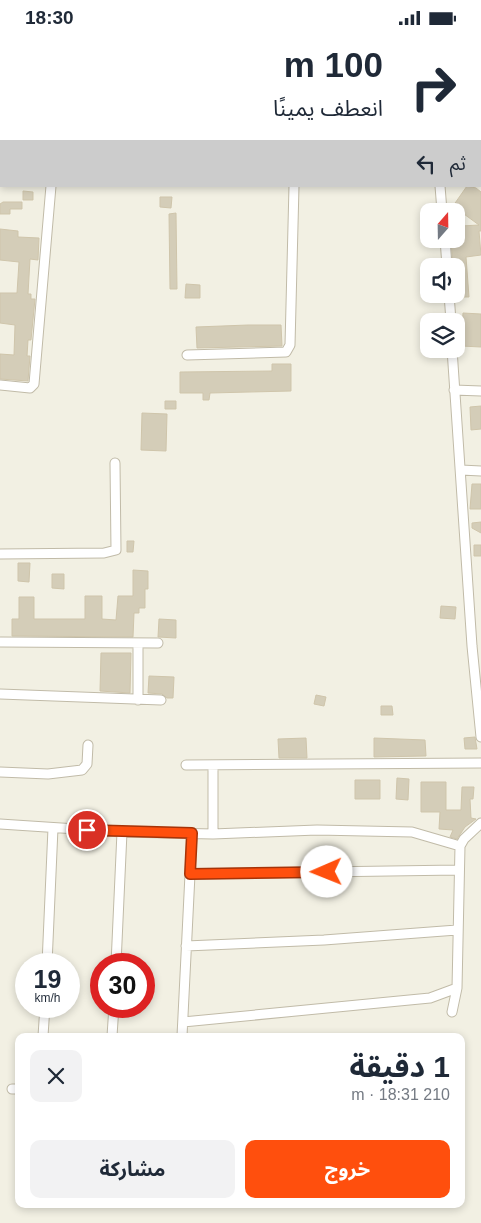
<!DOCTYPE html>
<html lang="ar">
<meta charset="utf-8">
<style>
body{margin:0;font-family:Helvetica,"Noto Sans Arabic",sans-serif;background:#f2f2f3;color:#1f2937;direction:rtl;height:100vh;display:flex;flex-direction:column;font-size:19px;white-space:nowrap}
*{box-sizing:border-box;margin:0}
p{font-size:16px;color:#747a83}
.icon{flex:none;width:28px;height:28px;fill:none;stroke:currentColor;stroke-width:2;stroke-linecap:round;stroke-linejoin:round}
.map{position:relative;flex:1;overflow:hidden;direction:ltr}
.panel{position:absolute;left:15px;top:998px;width:450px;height:175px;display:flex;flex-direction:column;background:#fff;border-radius:10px;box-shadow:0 2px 8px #0003;direction:rtl}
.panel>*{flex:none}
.banner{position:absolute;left:0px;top:0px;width:481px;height:152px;box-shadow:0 2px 8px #0003;direction:rtl;background:#fff;color:#1f2937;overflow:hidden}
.needle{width:32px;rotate:20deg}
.buttons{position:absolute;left:420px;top:168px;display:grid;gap:10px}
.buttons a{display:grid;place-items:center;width:45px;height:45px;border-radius:10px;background:#fff;box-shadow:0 2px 8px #0003;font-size:25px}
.speed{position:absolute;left:15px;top:918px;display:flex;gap:10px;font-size:25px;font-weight:700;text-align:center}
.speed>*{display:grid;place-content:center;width:65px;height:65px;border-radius:50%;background:#fff;box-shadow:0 2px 8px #0003;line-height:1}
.speed small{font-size:12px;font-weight:400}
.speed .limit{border:8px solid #d22;background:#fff;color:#111}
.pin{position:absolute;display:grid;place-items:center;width:42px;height:42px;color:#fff;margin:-21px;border:2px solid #fff;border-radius:50%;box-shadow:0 1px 5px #0007}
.me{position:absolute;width:55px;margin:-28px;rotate:269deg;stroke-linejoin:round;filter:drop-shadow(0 0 4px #0008)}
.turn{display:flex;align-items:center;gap:18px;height:105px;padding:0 15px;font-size:22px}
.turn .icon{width:65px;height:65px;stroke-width:2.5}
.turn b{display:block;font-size:35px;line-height:42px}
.then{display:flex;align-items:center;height:48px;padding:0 15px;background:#0003;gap:10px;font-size:19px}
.round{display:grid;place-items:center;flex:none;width:52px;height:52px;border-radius:10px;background:#f2f2f3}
.headline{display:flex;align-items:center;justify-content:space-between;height:85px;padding:0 15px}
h1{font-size:30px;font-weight:700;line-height:38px}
.button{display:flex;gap:10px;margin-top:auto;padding:10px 15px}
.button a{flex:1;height:58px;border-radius:10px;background:#ff4f0d;color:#fff;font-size:20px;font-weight:700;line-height:58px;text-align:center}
.button a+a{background:#f2f2f3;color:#1f2937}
.status{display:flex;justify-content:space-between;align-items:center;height:35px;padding:0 25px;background:#fff;direction:ltr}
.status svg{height:14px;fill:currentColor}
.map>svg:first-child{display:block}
.building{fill:#d4cdb8;stroke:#cfc5ab}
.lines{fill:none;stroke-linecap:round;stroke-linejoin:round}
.minor-casing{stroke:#c1bba8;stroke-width:11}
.secondary-casing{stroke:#d4cb90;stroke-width:15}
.minor{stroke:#fff;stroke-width:9}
.secondary{stroke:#fff7c0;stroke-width:12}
.route-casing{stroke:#a63308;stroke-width:12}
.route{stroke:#ff4f0d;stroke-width:9}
</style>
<div class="status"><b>18:30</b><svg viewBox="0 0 49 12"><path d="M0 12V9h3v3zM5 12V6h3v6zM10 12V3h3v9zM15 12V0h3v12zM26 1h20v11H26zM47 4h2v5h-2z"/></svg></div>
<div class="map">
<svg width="481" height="1188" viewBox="0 0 481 1188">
<rect width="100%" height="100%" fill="#f2f0e3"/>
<path class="building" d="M467 151 476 153 481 157V196H479L481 220 466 222 469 262H456V231H453L451 205H461V191L479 190 453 171Z
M23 156 33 157V165H23Z
M160 162H172L171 173 160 172Z
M3 167H22V174H10V179H0V169Z
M176 178 177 254H170L169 179Z
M0 194 18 196V202L39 203 38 225 30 224 28 259H31V264H35L31 305H28L27 321H30L28 346 0 344V319L14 320 15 290 0 288V258H17L19 227 0 225Z
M186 249 200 250V263H185Z
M463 278 481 279V312L461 311Z
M248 290H281L282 311 197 313 196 292Z
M272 329H291V356L210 358 209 365H203V358H180V337L272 336Z
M165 366H176V374H165Z
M481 371V394L471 395 470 372Z
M142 378 167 379 166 416 141 415Z
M472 449H481V474H470Z
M481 487V498L472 493V488Z
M127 506H134L133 517H127Z
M474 510H481V521H474Z
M18 528H30L29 547 18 546Z
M133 535 148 536V554H145V573H139V578H134L133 602 12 601V584H19V562H34V584H85V561H102V584L116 585 118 561H133Z
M52 539H64V554L52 553Z
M441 571 456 572 455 584 440 583Z
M159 584 176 585V603L158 602Z
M101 618H131L130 658 100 656Z
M149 641 174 642 173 663H167L162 659 148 658Z
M316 660 326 662 324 671 314 669Z
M381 671H392L393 680H381Z
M475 702 477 714H465L464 703Z
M306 703 307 723H279L278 704Z
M374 703 425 705 426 721 374 722Z
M397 743 409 744 408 765 396 764Z
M355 745H380V764H355Z
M421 747H446V775H461L462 752H474L473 764H470L471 783 476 784 465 792 457 804 450 802 453 795 439 794 440 777H421Z"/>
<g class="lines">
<g class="minor-casing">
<path id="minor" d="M22 1 23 0
M105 1V0
M198 1V0
M288 1V0
M326 1V0
M367 1 368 0
M435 1V0
M0 5H1
M440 151 442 176
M445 204 447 231
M449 259 451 286
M452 314 472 611 481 702
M187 320 286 317 290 310 294 151
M0 350 30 353 34 349 51 151
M454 355 481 356
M461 435 481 436
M0 519 104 518 116 515 115 428
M0 607 158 608
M138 609V665
M0 659 161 665
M186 730 481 728
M213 731V799
M0 737 48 739 82 735 87 729 88 710
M0 789 122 797 213 799 317 795 412 797 460 811
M190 839 458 835
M186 911 324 905 457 895
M47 929 53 793
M116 929 122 797
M452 977 457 953 460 811 464 804 481 788
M183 987 430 963 457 953
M43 1001 45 971
M112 1001 114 971
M182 1001 192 799
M12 1054H19"/>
</g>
<g class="secondary-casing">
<path id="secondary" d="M0 98H1
M480 115H481"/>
</g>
<use href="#minor" class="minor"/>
<use href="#secondary" class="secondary"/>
</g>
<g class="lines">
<g class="route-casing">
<path id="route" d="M87 795 192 798 190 839 327 837"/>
</g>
<use href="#route" class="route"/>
</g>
</svg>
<div class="buttons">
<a><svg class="needle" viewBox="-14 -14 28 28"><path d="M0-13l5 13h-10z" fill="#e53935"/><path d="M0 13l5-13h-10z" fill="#747a83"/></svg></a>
<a><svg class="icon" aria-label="sound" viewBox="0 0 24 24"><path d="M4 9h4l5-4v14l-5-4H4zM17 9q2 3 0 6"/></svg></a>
<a><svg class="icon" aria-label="layers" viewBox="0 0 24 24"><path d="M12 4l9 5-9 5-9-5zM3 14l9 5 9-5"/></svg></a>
</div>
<div class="speed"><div>19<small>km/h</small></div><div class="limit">30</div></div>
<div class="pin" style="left:87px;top:795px;background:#d93025"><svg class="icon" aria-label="arrive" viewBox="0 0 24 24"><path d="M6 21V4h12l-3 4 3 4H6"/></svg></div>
<svg class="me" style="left:327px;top:837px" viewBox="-20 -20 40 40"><circle r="19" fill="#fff"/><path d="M0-13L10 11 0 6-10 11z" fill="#ff4f0d"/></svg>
<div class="banner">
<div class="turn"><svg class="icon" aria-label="right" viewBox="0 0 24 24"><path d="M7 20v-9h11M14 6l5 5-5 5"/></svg><div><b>100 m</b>انعطف يمينًا</div></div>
<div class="then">ثم<svg class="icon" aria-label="left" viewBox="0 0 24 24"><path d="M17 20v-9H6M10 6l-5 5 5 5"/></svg></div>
</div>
<section class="panel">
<div class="headline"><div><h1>1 دقيقة</h1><p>210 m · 18:31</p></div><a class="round"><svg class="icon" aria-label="close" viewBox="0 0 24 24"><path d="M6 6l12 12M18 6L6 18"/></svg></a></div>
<div class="button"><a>خروج</a><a>مشاركة</a></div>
</section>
</div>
